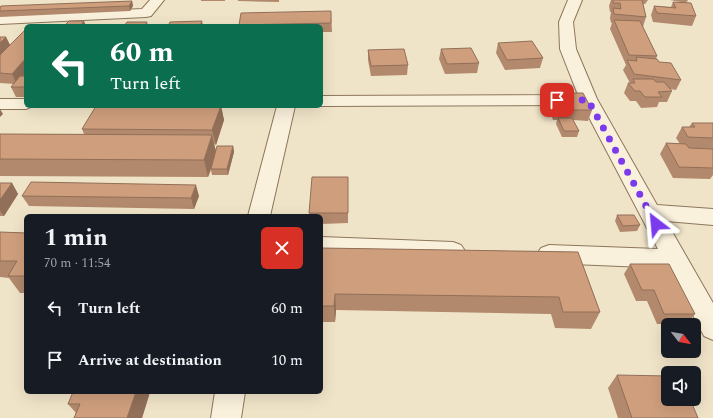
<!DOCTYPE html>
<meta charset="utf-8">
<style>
body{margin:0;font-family:Spectral,serif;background:#242831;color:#f1f3f6;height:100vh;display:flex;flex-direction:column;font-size:15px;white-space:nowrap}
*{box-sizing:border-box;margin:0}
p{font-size:13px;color:#9ea1a6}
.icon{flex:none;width:22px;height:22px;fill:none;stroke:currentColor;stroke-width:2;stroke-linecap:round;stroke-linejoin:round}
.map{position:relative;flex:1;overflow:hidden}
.sheet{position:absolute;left:24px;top:214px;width:299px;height:180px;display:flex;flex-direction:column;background:#171b24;border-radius:6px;box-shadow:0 4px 16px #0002}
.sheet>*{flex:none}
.hud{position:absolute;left:24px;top:24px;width:299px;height:84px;border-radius:6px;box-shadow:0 4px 16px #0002;background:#0b6e4f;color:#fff;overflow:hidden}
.needle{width:26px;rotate:121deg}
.fabs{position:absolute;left:661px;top:318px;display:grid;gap:8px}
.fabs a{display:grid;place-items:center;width:40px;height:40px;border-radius:6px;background:#171b24;box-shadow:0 4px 16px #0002;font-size:20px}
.pin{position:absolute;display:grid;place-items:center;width:34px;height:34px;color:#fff;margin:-17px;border-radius:8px;box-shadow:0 2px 6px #0006}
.me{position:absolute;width:44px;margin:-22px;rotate:331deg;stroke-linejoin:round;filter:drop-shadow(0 0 3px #0008)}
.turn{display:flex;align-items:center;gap:14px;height:84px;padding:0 20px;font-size:18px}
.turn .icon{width:52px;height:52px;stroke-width:2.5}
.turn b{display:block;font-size:28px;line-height:34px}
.round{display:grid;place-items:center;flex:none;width:42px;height:42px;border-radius:6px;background:#242831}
.head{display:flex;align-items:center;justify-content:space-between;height:68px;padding:0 20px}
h1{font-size:24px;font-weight:700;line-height:30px}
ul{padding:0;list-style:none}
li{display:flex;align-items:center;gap:12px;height:52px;padding:0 20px}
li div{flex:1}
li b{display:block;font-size:15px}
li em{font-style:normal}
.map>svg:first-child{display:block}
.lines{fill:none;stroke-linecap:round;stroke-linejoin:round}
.minor-casing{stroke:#8d765c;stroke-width:2}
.minor{fill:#faf1dc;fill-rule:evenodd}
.wall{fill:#b2896c}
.shaded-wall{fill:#916f58}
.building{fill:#cf9f7d;stroke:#916f58}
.route{stroke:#7c3aed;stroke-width:7;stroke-dasharray:0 12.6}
</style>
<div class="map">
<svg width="713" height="418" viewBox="0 0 713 418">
<rect width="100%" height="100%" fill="#f0e4c8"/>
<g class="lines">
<g class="minor-casing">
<path id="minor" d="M150 0H164L151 16 146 17 0 24V16L142 9Z
M568 0H582L573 22 576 49 597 99 657 205 713 209V225L666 221 713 303V340L704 336 668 268 549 263 541 260 537 254 541 248 549 245 658 249 582 104 577 105 321 106H320L321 96 578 95 560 49 559 22Z
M0 99H26V106H33L26 109H0Z
M277 106H295L270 216H248Z
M321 237 453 242 461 245 465 251 461 257 453 260 321 255Z
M215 392H245L241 418H211Z"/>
</g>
<use href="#minor" class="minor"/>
</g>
<path class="wall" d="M201 0H225V1H201Z
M238 0H279V2L238 1Z
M611 0H648L645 4H643L646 17 643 27 657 56 656 59 659 62 681 80 676 90 670 89 672 91 667 102H659L657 107 641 108 636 101H630L624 93 628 83H630L623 70 626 65 610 29 612 23H611L610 18 611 12H610L609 6Z
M670 0H688L686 3 696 16 692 26 653 22 651 15 654 6 671 7 673 2H681Z
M132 1 133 6 130 11 0 17V7Z
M331 11 332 32H321V26H239V25Z
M26 30V75V74L23 76H26V97H16L11 87 14 84 0 83V37H6L10 45Z
M498 43 543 58 540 68 505 70 496 53Z
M441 49 479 63 477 73 445 74 439 59Z
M368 50 408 65 407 75 371 76 368 60Z
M550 93 592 110 588 121 573 120 579 131 577 137H562L556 124 557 120H553L547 104Z
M221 106 224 120 216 145 214 144 216 151 233 146 234 152 228 175H212L211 170 208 177 0 176V134H84L82 129Z
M692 123H713V175L710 179 673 178 660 154 666 143 680 144 676 138 682 127H689Z
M348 177V223L321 224V216H310L309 213Z
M0 183H12L18 194 4 216H0Z
M22 196H199L194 209 29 206Z
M617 215 640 225 637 231 620 232 615 221Z
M0 232 26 233V293H20L9 278 0 277Z
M321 248 578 252 600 312 591 329 555 328 551 314 336 310 335 322H321Z
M630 264 695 314 687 324H657L647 301H636L624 274Z
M617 375 698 418H618L608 388Z
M150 392 142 418H74L76 413 68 404Z"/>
<path class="shaded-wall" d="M132 1 133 6 130 11 129 6Z
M84 21 86 26H80Z
M202 21 203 26H200Z
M147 22 148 26H145Z
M6 37 11 47 0 58V43Z
M26 58V74L17 84 12 74Z
M221 106 224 120 216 145 212 130Z
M0 109 3 114 0 117Z
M212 135 216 152 208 177 204 160Z
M233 146 234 152 228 175 227 169Z
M12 183 18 194 4 216 0 211V200Z
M196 185 199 196 194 209 191 198Z
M335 294 336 310 335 322 334 306Z
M136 392H150L142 418H127Z"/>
<path class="building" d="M613 0H642L646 17 614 14 613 8 621 9 620 3H613Z
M132 1 129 6 0 11V7L1 6Z
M673 2 691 3 696 16 657 13 654 6 676 8Z
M331 11V23L239 25 241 13Z
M614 20 640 21 657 56 629 55Z
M69 21H84L80 26H64Z
M202 21 200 26H168L170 22Z
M127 22H147L145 26H124Z
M25 30H26V58L12 74 0 73V55Z
M0 37H6L0 43Z
M532 41 543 58 507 60 498 43Z
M471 48 479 63 447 64 441 49Z
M404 49 408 65 371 66 368 50Z
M636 57 657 59 659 62 671 63 681 80 634 74 627 60 637 61Z
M20 76H26V87H11Z
M633 79H653L656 82H664L672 91 658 92 662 97H645L640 91H635L628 83H635Z
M550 93H583L592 110H557Z
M96 106H221L212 130 82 129Z
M558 118H572L579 131H564Z
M692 123H713V138L688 137 682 127H695Z
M0 134 212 135 204 160 0 159Z
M666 143 686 144 689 148 713 149V168L679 167Z
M217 146H233L227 169H211Z
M312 177H348V213H309Z
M31 182 196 185 191 198 22 196Z
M0 183H12L0 200Z
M617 215H634L640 225 623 226Z
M0 232 26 233V276H8L17 261H0Z
M321 248 578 252 600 312H563L559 297 335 294 334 306H321Z
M630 264H669L695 314H664L654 290H642Z
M617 375 668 376V399H690L698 418H632Z
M73 392H136L127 418H74L80 404H68Z"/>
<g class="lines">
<path class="route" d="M557 100H588L656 224"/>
</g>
</svg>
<div class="fabs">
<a><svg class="needle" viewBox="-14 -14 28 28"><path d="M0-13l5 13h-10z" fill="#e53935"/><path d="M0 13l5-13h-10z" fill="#9ea1a6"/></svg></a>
<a><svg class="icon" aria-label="sound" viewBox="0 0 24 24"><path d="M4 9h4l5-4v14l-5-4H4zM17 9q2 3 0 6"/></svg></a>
</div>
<div class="pin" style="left:557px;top:100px;background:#d93025"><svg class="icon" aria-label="arrive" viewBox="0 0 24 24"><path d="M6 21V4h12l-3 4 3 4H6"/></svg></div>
<svg class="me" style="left:656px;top:224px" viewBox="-20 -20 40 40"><path d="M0-17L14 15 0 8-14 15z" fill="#7c3aed" stroke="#fff" stroke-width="4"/></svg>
<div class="hud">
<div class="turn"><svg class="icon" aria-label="left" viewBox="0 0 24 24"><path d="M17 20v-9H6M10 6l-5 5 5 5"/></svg><div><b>60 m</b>Turn left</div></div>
</div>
<section class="sheet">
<div class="head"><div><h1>1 min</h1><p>70 m · 11:54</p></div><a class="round" style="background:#d93025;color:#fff"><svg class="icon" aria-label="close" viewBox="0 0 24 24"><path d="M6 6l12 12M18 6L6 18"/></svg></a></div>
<ul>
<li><svg class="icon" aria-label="left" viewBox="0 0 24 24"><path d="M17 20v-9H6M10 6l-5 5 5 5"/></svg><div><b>Turn left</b></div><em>60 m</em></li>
<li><svg class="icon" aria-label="arrive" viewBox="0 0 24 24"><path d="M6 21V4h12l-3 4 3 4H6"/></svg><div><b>Arrive at destination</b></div><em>10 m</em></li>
</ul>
</section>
</div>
